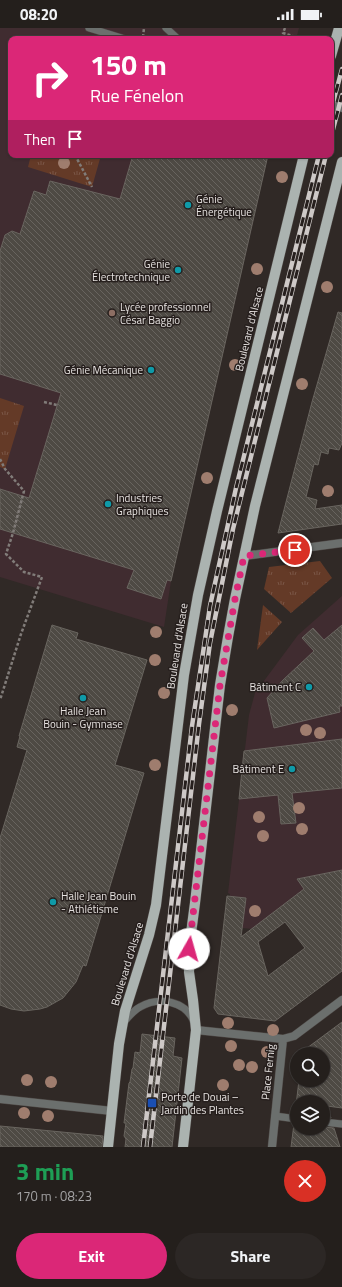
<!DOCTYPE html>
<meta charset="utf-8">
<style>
body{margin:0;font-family:"Titillium Web",sans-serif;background:#2c2725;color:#f1f3f6;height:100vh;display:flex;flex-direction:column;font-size:15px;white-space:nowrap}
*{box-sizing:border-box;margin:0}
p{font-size:13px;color:#a3a2a3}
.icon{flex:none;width:22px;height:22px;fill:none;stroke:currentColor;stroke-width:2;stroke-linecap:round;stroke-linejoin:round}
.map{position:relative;height:1119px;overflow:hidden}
.drawer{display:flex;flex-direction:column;background:#241f1c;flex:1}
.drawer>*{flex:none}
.top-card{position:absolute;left:8px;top:8px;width:326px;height:122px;border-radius:8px;box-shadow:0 1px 3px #0004,0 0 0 1px #413d3b;background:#db2777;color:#fff;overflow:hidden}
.tools{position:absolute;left:290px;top:1019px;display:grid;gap:8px}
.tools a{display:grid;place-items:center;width:40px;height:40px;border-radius:50%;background:#241f1c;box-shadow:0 1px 3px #0004,0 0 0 1px #413d3b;font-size:20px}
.pin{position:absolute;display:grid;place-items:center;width:34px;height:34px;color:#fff;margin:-17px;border:2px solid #fff;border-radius:50%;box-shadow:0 1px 4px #0007}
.me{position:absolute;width:44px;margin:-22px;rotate:7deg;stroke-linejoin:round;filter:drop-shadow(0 0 3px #0008)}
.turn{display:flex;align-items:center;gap:14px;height:84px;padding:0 16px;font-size:18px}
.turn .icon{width:52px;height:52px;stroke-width:2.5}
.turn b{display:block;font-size:28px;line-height:34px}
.then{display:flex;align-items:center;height:38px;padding:0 16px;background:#0003;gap:8px;font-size:15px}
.round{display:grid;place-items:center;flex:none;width:42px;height:42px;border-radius:21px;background:#2c2725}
.summary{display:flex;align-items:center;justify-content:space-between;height:68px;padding:0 16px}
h1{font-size:24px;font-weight:700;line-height:30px;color:#1e9e55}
.action{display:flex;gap:8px;margin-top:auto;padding:8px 16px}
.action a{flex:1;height:46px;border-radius:24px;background:#db2777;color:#fff;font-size:16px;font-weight:700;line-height:46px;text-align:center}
.action a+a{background:#2c2725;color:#f1f3f6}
.status{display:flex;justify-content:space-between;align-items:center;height:28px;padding:0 20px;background:#241f1c;direction:ltr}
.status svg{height:11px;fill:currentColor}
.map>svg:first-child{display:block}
.education{fill:#402c30}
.grass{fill:url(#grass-tufts)}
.building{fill:url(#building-back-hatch);stroke:#69655f;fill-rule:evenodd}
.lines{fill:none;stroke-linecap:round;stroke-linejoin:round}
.lane-casing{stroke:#4d4744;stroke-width:8}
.street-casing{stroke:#4d4744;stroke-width:9}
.primary-casing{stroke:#4d4744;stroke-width:11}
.path{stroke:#817c79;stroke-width:2.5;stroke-dasharray:3 2;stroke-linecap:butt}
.lane{stroke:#6b6f6d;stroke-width:7}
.street{stroke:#6b6f6d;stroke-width:8}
.primary{stroke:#abb3b0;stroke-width:10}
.rail-casing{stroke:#cec9c7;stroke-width:4.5}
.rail{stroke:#261f1d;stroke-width:3;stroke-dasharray:9;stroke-linecap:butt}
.tree{fill:#9f7d6e}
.route{stroke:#db2777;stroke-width:7;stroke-dasharray:0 12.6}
.culture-dot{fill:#0f9aa8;stroke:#261f1d;stroke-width:1.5}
.education-dot{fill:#8d6e63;stroke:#261f1d;stroke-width:1.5}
.transit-dot{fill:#1a4fb4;stroke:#261f1d;stroke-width:1.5}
.labels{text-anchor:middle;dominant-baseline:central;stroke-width:3;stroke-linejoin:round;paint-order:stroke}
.poi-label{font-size:11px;fill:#e6e2e0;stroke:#261f1d;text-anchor:start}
.street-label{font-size:11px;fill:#e6e2e0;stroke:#261f1d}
</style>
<div class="status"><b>08:20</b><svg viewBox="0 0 49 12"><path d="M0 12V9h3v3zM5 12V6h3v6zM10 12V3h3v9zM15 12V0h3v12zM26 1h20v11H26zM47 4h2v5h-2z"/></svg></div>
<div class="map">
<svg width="342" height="1119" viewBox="0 0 342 1119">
<defs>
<pattern id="grass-tufts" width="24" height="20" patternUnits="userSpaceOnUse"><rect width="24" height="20" fill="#643a27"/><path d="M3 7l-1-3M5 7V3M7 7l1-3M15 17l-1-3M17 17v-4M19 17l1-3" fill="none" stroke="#7a5646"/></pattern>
<pattern id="building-back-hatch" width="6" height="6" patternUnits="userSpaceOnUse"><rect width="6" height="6" fill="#4e4a44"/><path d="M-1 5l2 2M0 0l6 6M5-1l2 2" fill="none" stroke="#68645f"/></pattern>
</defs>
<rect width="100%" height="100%" fill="#302926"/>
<path class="education" d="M0 0H299L296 11H11V127H268L171 553 164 599 0 549Z
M342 568V842L297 851 305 862 253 901 242 900 246 870 230 868V866L228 865 249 687 255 665 298 607Z"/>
<path class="grass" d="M31 127H101L92 159 28 139Z
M0 370 24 378 5 441 0 439Z
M320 533 332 550 291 585 264 561 269 539Z
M263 577 282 594 257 622Z"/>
<path class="building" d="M133 127H268L171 553 167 552 161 571 127 560 134 542 0 501V461L29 470 61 365 0 346V223L5 207 12 203 20 206 34 163 46 167 50 153 120 171Z
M338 284 342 285V415L339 422 329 420 328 426 321 424 318 437 314 436 306 469 317 472 315 481 342 477V496L278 505 312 374Z
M52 597 78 605 76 611 147 632 115 737 144 745 86 938 83 937 76 954 63 970 47 979 40 981 24 983 11 981 0 977V810L27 722 17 719 20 708H19Z
M342 597V678H339L340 684 274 700 267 670 283 652 314 623 302 610 313 600 324 612Z
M342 711V760L292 765 296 795 281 796 278 767 239 771 244 723Z
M342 842V943L275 993 218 986 214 980 227 868 246 870 241 909 304 861 297 851ZM285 894 305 920 268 948 258 914Z
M342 994V1080L327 1078 331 1090 323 1089V1074H297V1086H295L299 1052H323V1026H303V1023Z
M142 1006 175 1010 173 1028 182 1030 172 1119H125L126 1111 124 1108 126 1095H124L129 1055 130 1054 132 1041 133 1040 135 1024 140 1025Z
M294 1096H297V1100H323V1099L334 1100 340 1119H291Z
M0 1098 103 1108 102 1119H0Z"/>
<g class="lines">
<g class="lane-casing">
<path id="lane" d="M89 0 125 11
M166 0 178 11
M124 994C129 988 134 982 140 979 159 968 186 973 194 994
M275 1088 297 1091
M323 1094 342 1096"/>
</g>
<g class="street-casing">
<path id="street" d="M331 77 342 80
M244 528 342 515
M196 1002 283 1011 294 1008 342 972
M0 1071 112 1083
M272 1119 283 1011"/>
</g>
<g class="primary-casing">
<path id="primary" d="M331 28 339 0
M108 1119 119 1016 125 983 149 907 156 877 184 647 198 567 217 483 304 127
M183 1119 196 1002 193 972 189 944 190 913 195 875 220 657 228 609 235 571 255 478 342 134"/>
</g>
<path class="path" d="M285 0 283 5 296 9
M143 9 144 0
M75 127 92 159
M44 374 57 377
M0 431 5 441 24 463 13 505 6 526 24 544 42 549 21 606 0 672"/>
<use href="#lane" class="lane"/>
<use href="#street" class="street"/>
<use href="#primary" class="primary"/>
<g class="rail-casing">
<path id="rail" d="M331 82 342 41
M331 109 342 67
M143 1119 192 698 210 578 236 460 319 127
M150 1119 199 696 210 615 233 501 326 127"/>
</g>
<use href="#rail" class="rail"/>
</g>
<g class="tree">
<circle cx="64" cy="135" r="6"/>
<circle cx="282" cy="149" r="6"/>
<circle cx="257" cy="241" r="6"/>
<circle cx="327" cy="259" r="6"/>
<circle cx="235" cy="337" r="6"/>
<circle cx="302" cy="356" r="6"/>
<circle cx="207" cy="450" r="6"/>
<circle cx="328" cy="463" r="6"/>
<circle cx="156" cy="604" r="6"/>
<circle cx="155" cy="632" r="6"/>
<circle cx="164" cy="665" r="6"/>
<circle cx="232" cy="682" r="6"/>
<circle cx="306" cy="702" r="6"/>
<circle cx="320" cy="705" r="6"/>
<circle cx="155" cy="737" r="6"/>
<circle cx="299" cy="780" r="6"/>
<circle cx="259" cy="789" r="6"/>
<circle cx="302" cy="801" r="6"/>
<circle cx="263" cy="808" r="6"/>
<circle cx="255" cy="883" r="6"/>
<circle cx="228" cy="995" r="6"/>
<circle cx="273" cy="1002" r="6"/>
<circle cx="231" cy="1018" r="6"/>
<circle cx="267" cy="1024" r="6"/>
<circle cx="239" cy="1037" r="6"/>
<circle cx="252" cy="1039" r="6"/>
<circle cx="27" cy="1052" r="6"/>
<circle cx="51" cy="1054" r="6"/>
<circle cx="223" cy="1057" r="6"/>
<circle cx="24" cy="1085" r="6"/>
<circle cx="48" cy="1088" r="6"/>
</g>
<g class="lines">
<path class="route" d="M189 921 220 657 235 571 244 528 295 522"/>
</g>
<g class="culture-dot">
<circle cx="188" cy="177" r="4"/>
<circle cx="178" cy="242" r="4"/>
<circle cx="151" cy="342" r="4"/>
<circle cx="108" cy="476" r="4"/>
<circle cx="309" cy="659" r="4"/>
<circle cx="83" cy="670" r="4"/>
<circle cx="292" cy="741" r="4"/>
<circle cx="53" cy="874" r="4"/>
</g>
<circle class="education-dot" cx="112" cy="285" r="4"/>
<rect class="transit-dot" x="147" y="1070" width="10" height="10" rx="2"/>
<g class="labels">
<g class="poi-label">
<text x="196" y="171">Génie<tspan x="196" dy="13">Énergétique</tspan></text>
<text x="170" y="236" text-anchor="end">Génie<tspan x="170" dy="13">Électrotechnique</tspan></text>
<text x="120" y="279">Lycée professionnel<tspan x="120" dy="13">César Baggio</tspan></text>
<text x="143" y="342" text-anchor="end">Génie Mécanique</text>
<text x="116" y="470">Industries<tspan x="116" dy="13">Graphiques</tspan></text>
<text x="301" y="659" text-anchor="end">Bâtiment C</text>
<text x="83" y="683" text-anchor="middle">Halle Jean<tspan x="83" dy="13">Bouin - Gymnase</tspan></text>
<text x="284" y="741" text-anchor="end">Bâtiment E</text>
<text x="61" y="868">Halle Jean Bouin<tspan x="61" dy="13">- Athlétisme</tspan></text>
<text x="161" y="1069">Porte de Douai –<tspan x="161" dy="13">Jardin des Plantes</tspan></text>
</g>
<g class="street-label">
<text transform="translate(249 301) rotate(-76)">Boulevard d'Alsace</text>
<text transform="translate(177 618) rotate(-81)">Boulevard d'Alsace</text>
<text transform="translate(127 936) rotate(-73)">Boulevard d'Alsace</text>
<text transform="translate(268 1044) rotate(-84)">Place Fernig</text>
</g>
</g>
</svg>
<div class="tools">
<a><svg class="icon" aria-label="search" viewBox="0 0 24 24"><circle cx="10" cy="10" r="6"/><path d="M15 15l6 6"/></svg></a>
<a><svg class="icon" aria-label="layers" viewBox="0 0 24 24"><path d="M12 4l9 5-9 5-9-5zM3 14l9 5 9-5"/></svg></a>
</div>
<div class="pin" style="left:295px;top:522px;background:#d93025"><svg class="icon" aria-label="arrive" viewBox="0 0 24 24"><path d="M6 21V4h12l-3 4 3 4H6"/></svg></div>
<svg class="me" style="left:189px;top:921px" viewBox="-20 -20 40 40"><circle r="19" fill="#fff"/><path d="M0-13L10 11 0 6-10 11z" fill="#db2777"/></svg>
<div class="top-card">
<div class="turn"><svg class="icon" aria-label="right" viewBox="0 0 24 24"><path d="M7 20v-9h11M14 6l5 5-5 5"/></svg><div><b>150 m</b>Rue Fénelon</div></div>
<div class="then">Then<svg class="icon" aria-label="arrive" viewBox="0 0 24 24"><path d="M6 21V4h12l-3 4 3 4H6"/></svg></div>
</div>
</div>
<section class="drawer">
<div class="summary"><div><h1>3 min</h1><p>170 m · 08:23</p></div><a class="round" style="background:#d93025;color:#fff"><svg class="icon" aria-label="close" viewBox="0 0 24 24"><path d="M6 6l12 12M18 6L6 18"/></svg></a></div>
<div class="action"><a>Exit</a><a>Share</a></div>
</section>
